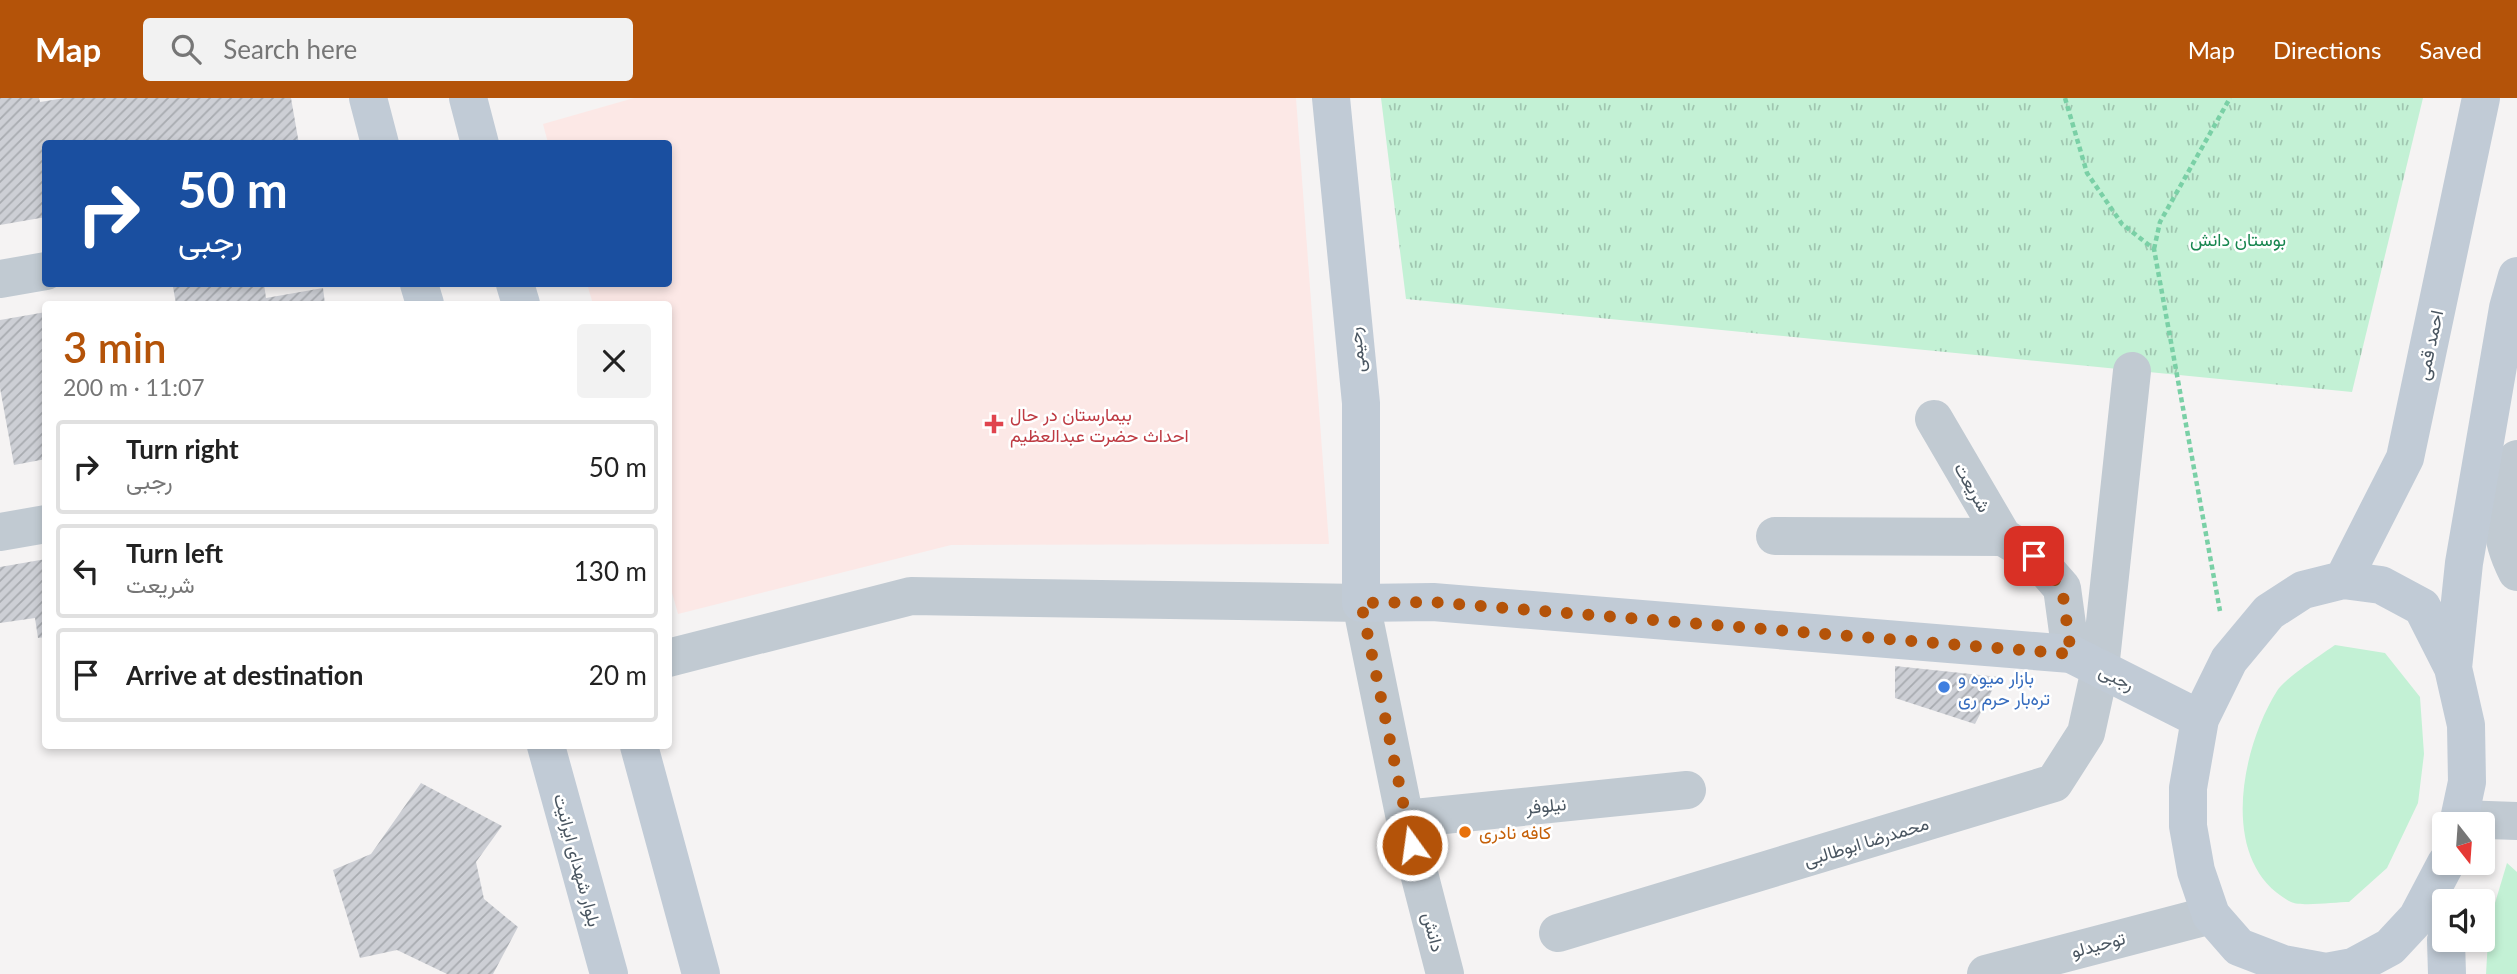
<!DOCTYPE html>
<meta charset="utf-8">
<style>
body{margin:0;font-family:Lato,Vazirmatn,sans-serif;background:#f2f2f2;color:#222;height:100vh;display:flex;flex-direction:column;font-size:26px;white-space:nowrap}
*{box-sizing:border-box;margin:0}
p{font-size:23px;color:#767676}
.icon{flex:none;width:38px;height:38px;fill:none;stroke:currentColor;stroke-width:2;stroke-linecap:round;stroke-linejoin:round}
.map{position:relative;flex:1;overflow:hidden}
.details{position:absolute;left:42px;top:203px;width:630px;height:448px;display:flex;flex-direction:column;background:#fff;border-radius:7px;box-shadow:0 4px 10px #0003}
.details>*{flex:none}
.top-card{position:absolute;left:42px;top:42px;width:630px;height:147px;border-radius:7px;box-shadow:0 4px 10px #0003;background:#1a4fa0;color:#fff;overflow:hidden}
.needle{width:46px;rotate:163deg}
.buttons{position:absolute;left:2432px;top:714px;display:grid;gap:14px}
.buttons a{display:grid;place-items:center;width:63px;height:63px;border-radius:7px;background:#fff;box-shadow:0 4px 10px #0003;font-size:35px}
.pin{position:absolute;display:grid;place-items:center;width:60px;height:60px;color:#fff;margin:-30px;border-radius:14px;box-shadow:0 4px 10px #0006}
.me{position:absolute;width:77px;margin:-38px;rotate:346deg;stroke-linejoin:round;filter:drop-shadow(0 0 5px #0008)}
.turn{display:flex;align-items:center;gap:24px;height:147px;padding:0 21px;font-size:32px}
.turn .icon{width:91px;height:91px;stroke-width:2.5}
.turn b{display:block;font-size:49px;line-height:60px}
.round{display:grid;place-items:center;flex:none;width:74px;height:74px;border-radius:7px;background:#f2f2f2}
.summary{display:flex;align-items:center;justify-content:space-between;height:119px;padding:0 21px}
h1{font-size:42px;font-weight:600;line-height:52px;color:#b45309}
ul{padding:0;list-style:none}
li{display:flex;align-items:center;gap:21px;height:94px;margin:0 14px 10px;padding:0 7px;border:4px solid #e0e0e0;border-radius:7px}
li div{flex:1}
li b{display:block;font-size:26px}
li em{font-style:normal}
header{display:flex;align-items:center;gap:42px;box-sizing:border-box;height:98px;padding:0 35px;background:#b45309;color:#fff}
header strong{font-size:33px}
nav{display:flex;gap:38px;margin-inline-start:auto;font-size:24px}
.search{width:490px;height:63px;background:#f2f2f2;display:flex;align-items:center;gap:18px;box-sizing:border-box;padding:0 24px;border-radius:7px;color:#767676;font-size:26px}
.map>svg:first-child{display:block}
.medical{fill:#fce8e6}
.grass{fill:#c3f1d5}
.park{fill:url(#park-tufts)}
.building{fill:url(#building-hatch)}
.lines{fill:none;stroke-linecap:round;stroke-linejoin:round}
.path{stroke:#7ad0a6;stroke-width:4.5;stroke-dasharray:5 3.5;stroke-linecap:butt}
.street{stroke:#c1cad2;stroke-width:38}
.secondary{stroke:#c1cbd6;stroke-width:38}
.route{stroke:#b45309;stroke-width:12;stroke-dasharray:0 21.6}
.health-dot{fill:#e0444e;stroke:#fff;stroke-width:2.5}
.shop-dot{fill:#3f7fe0;stroke:#fff;stroke-width:2.5}
.food-dot{fill:#e8710a;stroke:#fff;stroke-width:2.5}
.labels{text-anchor:middle;dominant-baseline:central;stroke-width:5;stroke-linejoin:round;paint-order:stroke}
.park-label{font-size:18px;fill:#17864f;stroke:#fff}
.street-label{font-size:18px;fill:#4a5661;stroke:#fff}
.health-label{font-size:18px;fill:#be3a42;stroke:#fff;text-anchor:start}
.shop-label{font-size:18px;fill:#366cbe;stroke:#fff;text-anchor:start}
.food-label{font-size:18px;fill:#c56008;stroke:#fff;text-anchor:start}
</style>
<header>
<strong>Map</strong>
<div class="search"><svg class="icon" aria-label="search" viewBox="0 0 24 24"><circle cx="10" cy="10" r="6"/><path d="M15 15l6 6"/></svg>Search here</div>
<nav><a>Map</a><a>Directions</a><a>Saved</a></nav>
</header>
<div class="map">
<svg width="2517" height="876" viewBox="0 0 2517 876">
<defs>
<pattern id="park-tufts" width="24" height="20" patternUnits="userSpaceOnUse" patternTransform="scale(1.75)"><rect width="24" height="20" fill="#c3f1d5"/><path d="M3 7l-1-3M5 7V3M7 7l1-3M15 17l-1-3M17 17v-4M19 17l1-3" fill="none" stroke="#a0c6b0"/></pattern>
<pattern id="building-hatch" width="6" height="6" patternUnits="userSpaceOnUse" patternTransform="scale(1.75)"><rect width="6" height="6" fill="#cdcfd5"/><path d="M-1 1l2-2M0 6l6-6M5 7l2-2" fill="none" stroke="#a8abb0"/></pattern>
</defs>
<rect width="100%" height="100%" fill="#f5f3f3"/>
<path class="medical" d="M634 0H1296L1329 446 951 447 678 516 668 480V206H593L587 186H668V46L548 45 543 26Z"/>
<path class="grass" d="M2335 547 2385 555 2420 599 2424 656 2418 705 2387 770 2349 804C2336 804 2301 809 2291 804 2217 766 2241 650 2277 593 2285 580 2321 557 2335 547Z
M2507 765 2517 774V876H2486L2489 825Z"/>
<path class="park" d="M1381 0H2423L2352 294 1406 201Z"/>
<path class="building" d="M0 0H39L40 4 65 0H291L299 46H46V119L0 127Z
M192 186H264L266 200 323 190 325 206H176L173 189Z
M46 214V361L14 367 0 290V222Z
M46 461V539L38 540 35 520 0 525V469Z
M1895 568 1999 579 1975 626 1895 600Z
M421 685 502 728 476 764 484 801 518 829 493 876H447L397 852 360 860 333 772 371 756Z"/>
<g class="lines">
<path class="path" d="M2065 0 2087 75 2122 126 2154 151 2220 513
M2154 151 2160 124 2230 0"/>
<path class="street" d="M0 181 46 173
M1934 321 2003 439 2034 458 2062 490 2071 556
M2517 361C2505 409 2493 427 2517 474
M0 434 46 426
M1775 438 2003 439
M668 560 911 498 1361 505 1405 721 1445 876
M1405 721 1687 692
M2460 721 2517 723
M1558 835 2054 685 2086 635 2100 571 2132 273
M1986 876 2211 817"/>
<path class="secondary" d="M368 0 380 46
M468 0 480 46
M1331 0 1361 305V505L1433 504 2071 556 2200 621
M419 186 425 206
M515 186 521 206
M2343 482 2405 360 2481 0
M2453 570 2464 465 2508 210 2517 178
M546 648 609 876
M639 648 701 876
M2446 765 2417 820 2390 849 2353 869 2326 874 2283 866 2239 849 2211 817 2196 773 2188 728V690L2200 621 2229 562 2269 514 2303 492 2343 482 2381 487 2422 509 2453 570 2466 627 2467 684 2458 726
M2446 842 2447 876"/>
</g>
<g class="lines">
<path class="route" d="M1412 747 1361 505 1433 504 2071 556 2062 490 2034 458"/>
</g>
<path class="health-dot" d="M990.5 315.5h7v7h7v7h-7v7h-7v-7h-7v-7h7z"/>
<circle class="shop-dot" cx="1944" cy="589" r="7"/>
<circle class="food-dot" cx="1465" cy="734" r="7"/>
<g class="labels">
<g class="park-label">
<text x="2238" y="141">بوستان دانش</text>
</g>
<g class="street-label">
<text transform="translate(2429 247) rotate(-78)">احمد قمی</text>
<text transform="translate(1356 252) rotate(-96)">رحیمی</text>
<text transform="translate(1973 389) rotate(60)">شریعت</text>
<text transform="translate(2117 579) rotate(26)">رجبی</text>
<text transform="translate(1546 707) rotate(-6)">نیلوفر</text>
<text transform="translate(1866 743) rotate(-17)">محمدرضا ابوطالبی</text>
<text transform="translate(578 762) rotate(75)">بلوار شهدای ایرانیت</text>
<text transform="translate(1434 834) rotate(76)">دانش</text>
<text transform="translate(2098 846) rotate(-15)">توحیدلو</text>
</g>
<g class="health-label">
<text x="1010" y="316">بیمارستان در حال<tspan x="1010" dy="21">احداث حضرت عبدالعظیم</tspan></text>
</g>
<g class="shop-label">
<text x="1958" y="579">بازار میوه و<tspan x="1958" dy="21">تره‌بار حرم ری</tspan></text>
</g>
<g class="food-label">
<text x="1479" y="734">کافه نادری</text>
</g>
</g>
</svg>
<div class="buttons">
<a><svg class="needle" viewBox="-14 -14 28 28"><path d="M0-13l5 13h-10z" fill="#e53935"/><path d="M0 13l5-13h-10z" fill="#767676"/></svg></a>
<a><svg class="icon" aria-label="sound" viewBox="0 0 24 24"><path d="M4 9h4l5-4v14l-5-4H4zM17 9q2 3 0 6"/></svg></a>
</div>
<div class="pin" style="left:2034px;top:458px;background:#d93025"><svg class="icon" aria-label="arrive" viewBox="0 0 24 24"><path d="M6 21V4h12l-3 4 3 4H6"/></svg></div>
<svg class="me" style="left:1412px;top:747px" viewBox="-20 -20 40 40"><circle r="17" fill="#b45309" stroke="#fff" stroke-width="3"/><path d="M0-11L8 9 0 5-8 9z" fill="#fff"/></svg>
<div class="top-card">
<div class="turn"><svg class="icon" aria-label="right" viewBox="0 0 24 24"><path d="M7 20v-9h11M14 6l5 5-5 5"/></svg><div><b>50 m</b>رجبی</div></div>
</div>
<section class="details">
<div class="summary"><div><h1>3 min</h1><p>200 m · 11:07</p></div><a class="round"><svg class="icon" aria-label="close" viewBox="0 0 24 24"><path d="M6 6l12 12M18 6L6 18"/></svg></a></div>
<ul>
<li><svg class="icon" aria-label="right" viewBox="0 0 24 24"><path d="M7 20v-9h11M14 6l5 5-5 5"/></svg><div><b>Turn right</b><p>رجبی</p></div><em>50 m</em></li>
<li><svg class="icon" aria-label="left" viewBox="0 0 24 24"><path d="M17 20v-9H6M10 6l-5 5 5 5"/></svg><div><b>Turn left</b><p>شریعت</p></div><em>130 m</em></li>
<li><svg class="icon" aria-label="arrive" viewBox="0 0 24 24"><path d="M6 21V4h12l-3 4 3 4H6"/></svg><div><b>Arrive at destination</b></div><em>20 m</em></li>
</ul>
</section>
</div>
